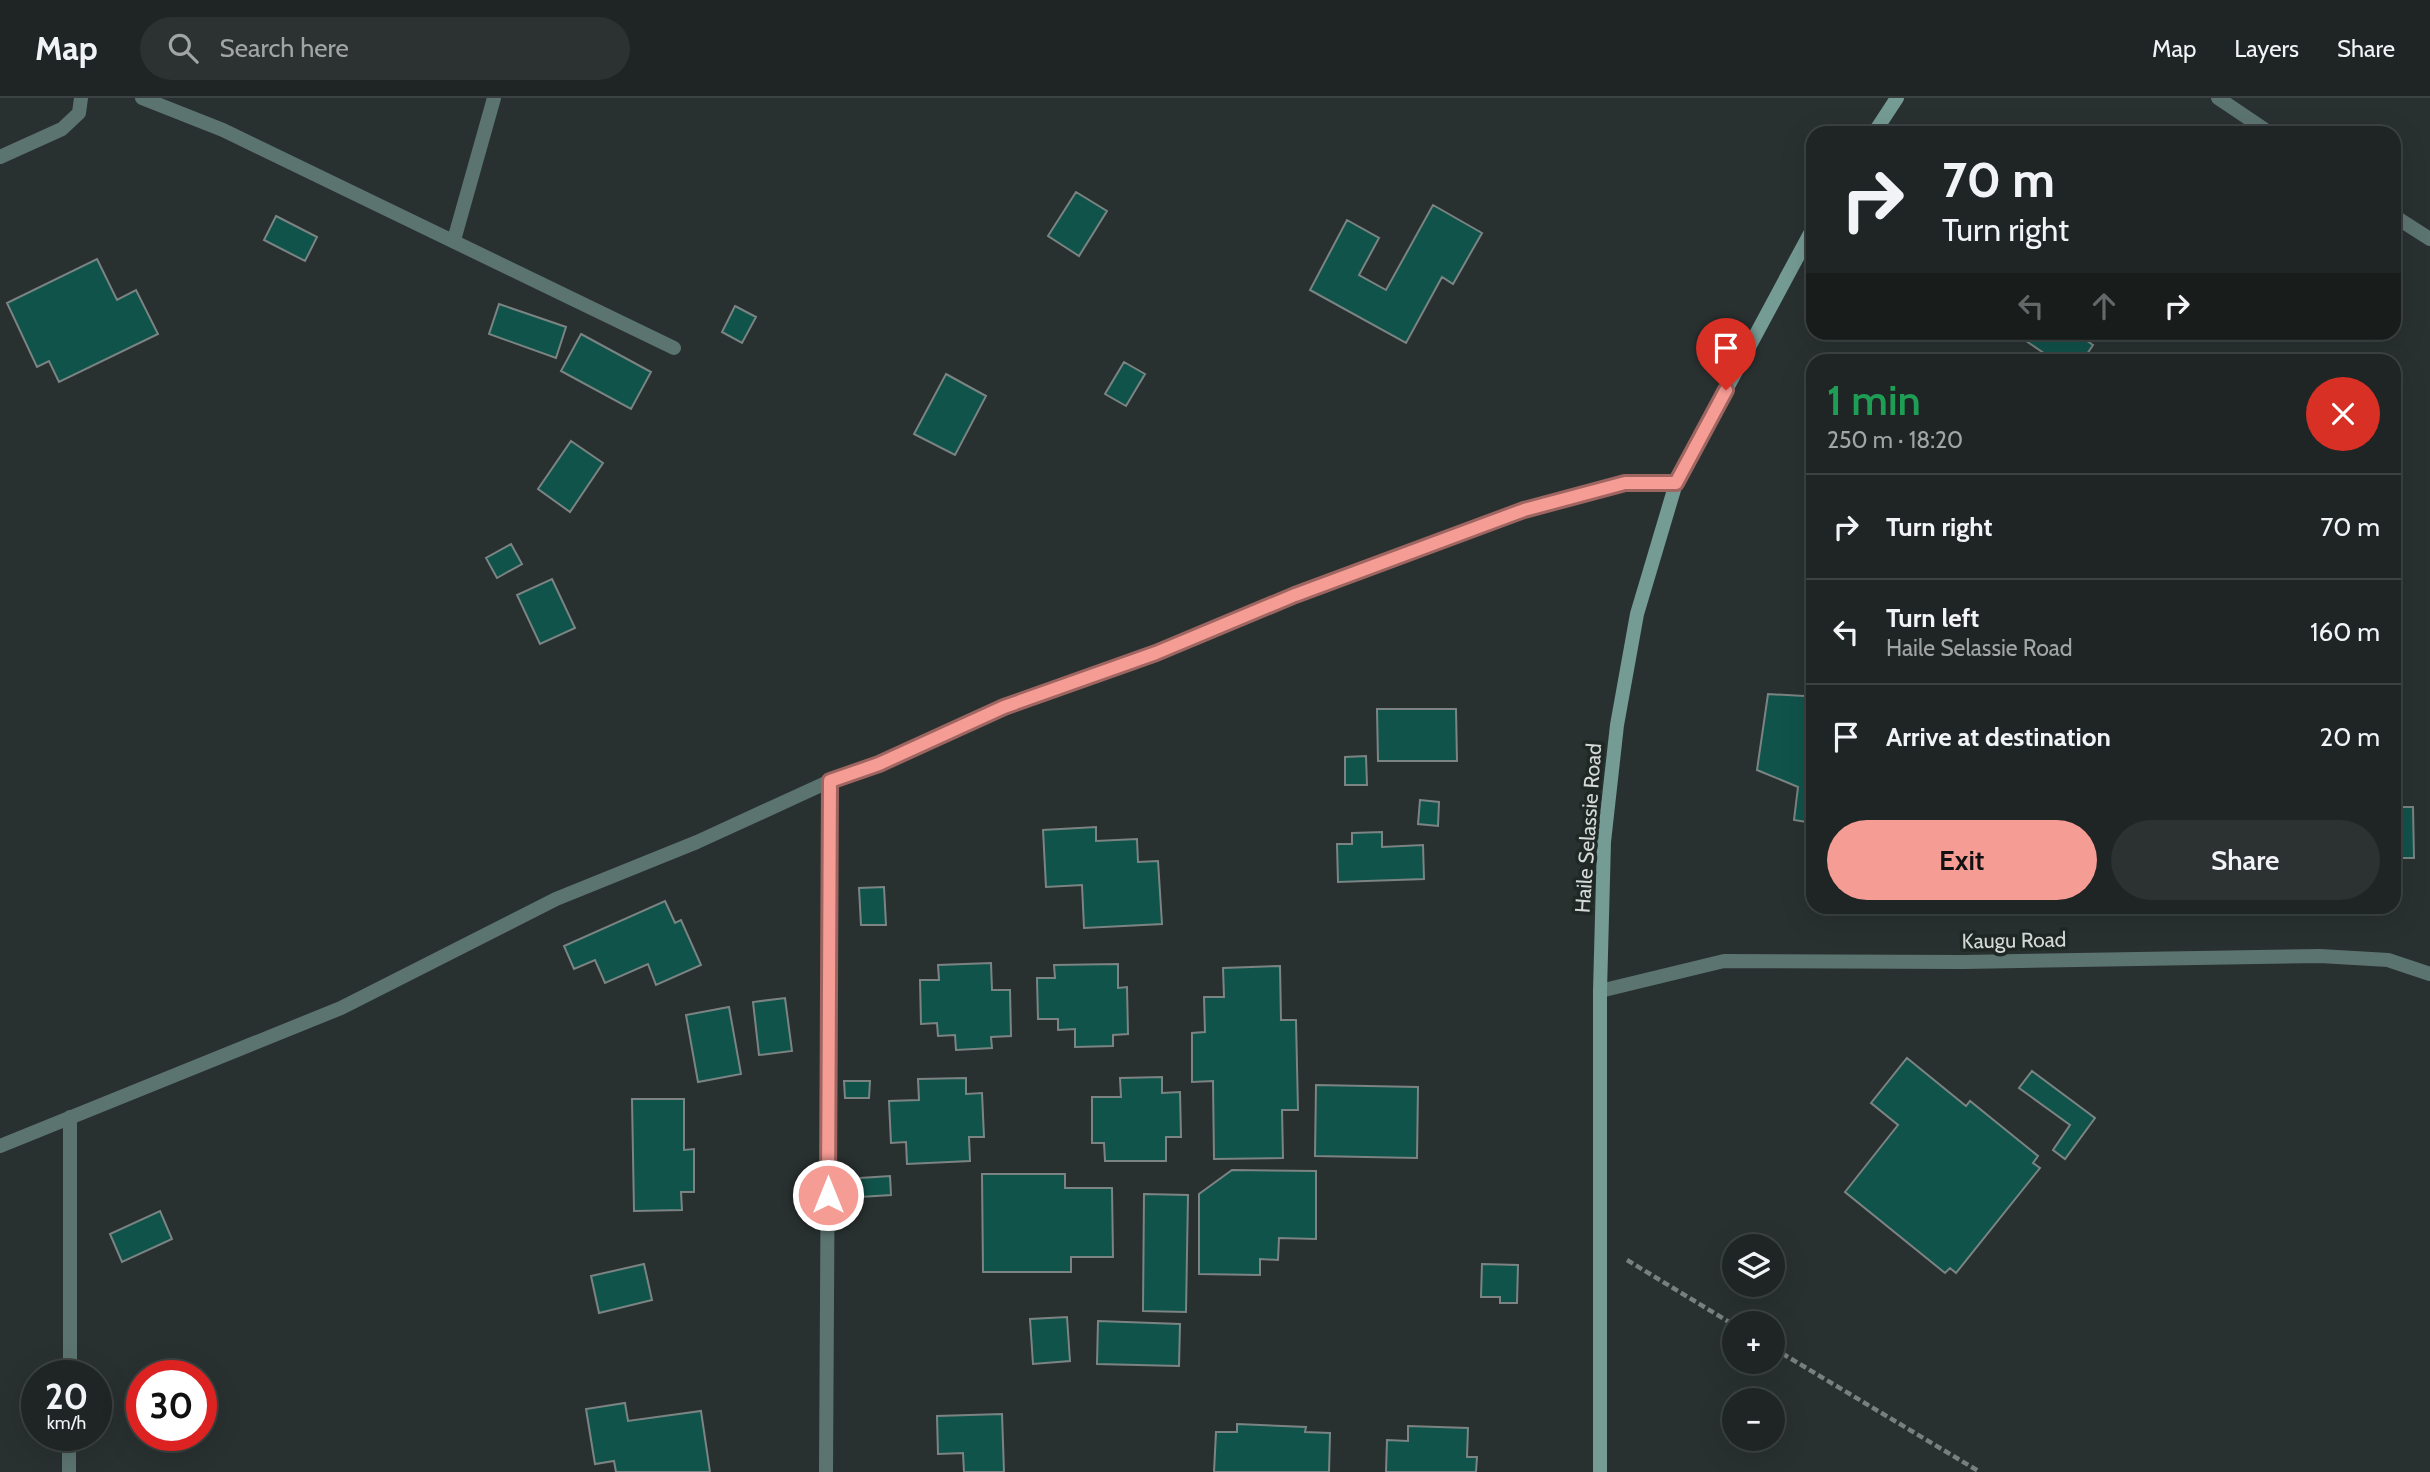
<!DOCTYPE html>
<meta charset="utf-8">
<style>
body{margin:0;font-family:Cabin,sans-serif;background:#2c3131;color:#f1f3f6;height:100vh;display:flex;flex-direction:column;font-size:26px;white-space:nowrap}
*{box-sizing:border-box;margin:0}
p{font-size:23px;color:#a1a5a6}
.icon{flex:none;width:38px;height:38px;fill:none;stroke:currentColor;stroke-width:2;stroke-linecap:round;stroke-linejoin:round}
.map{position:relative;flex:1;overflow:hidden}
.sheet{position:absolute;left:1806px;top:256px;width:595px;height:560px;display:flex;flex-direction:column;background:#1f2524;border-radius:21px;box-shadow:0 7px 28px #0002,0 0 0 2px #3c4241}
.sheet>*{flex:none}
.banner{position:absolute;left:1806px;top:28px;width:595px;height:214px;border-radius:21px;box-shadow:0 7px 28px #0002,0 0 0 2px #3c4241;background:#1f2524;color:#f1f3f6;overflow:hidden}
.fabs{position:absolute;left:1722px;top:1136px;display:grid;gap:14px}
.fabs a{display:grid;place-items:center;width:63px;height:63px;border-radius:50%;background:#1f2524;box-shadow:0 7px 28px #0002,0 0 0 2px #3c4241;font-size:35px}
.speed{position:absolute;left:21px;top:1262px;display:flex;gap:14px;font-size:35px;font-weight:700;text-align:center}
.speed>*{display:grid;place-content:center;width:91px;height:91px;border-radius:50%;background:#1f2524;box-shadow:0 7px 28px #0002,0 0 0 2px #3c4241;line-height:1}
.speed small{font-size:18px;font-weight:400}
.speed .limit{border:10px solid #d22;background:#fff;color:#111}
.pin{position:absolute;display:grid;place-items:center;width:60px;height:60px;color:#fff;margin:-72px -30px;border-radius:50% 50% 50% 0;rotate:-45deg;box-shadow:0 0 7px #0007}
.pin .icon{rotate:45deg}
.me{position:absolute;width:77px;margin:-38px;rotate:0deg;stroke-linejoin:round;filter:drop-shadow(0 0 5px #0008)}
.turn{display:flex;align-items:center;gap:24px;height:147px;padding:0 21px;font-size:32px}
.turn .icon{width:91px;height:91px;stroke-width:2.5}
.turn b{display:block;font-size:49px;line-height:60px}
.lanes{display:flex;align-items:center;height:66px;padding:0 21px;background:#0003;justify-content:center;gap:35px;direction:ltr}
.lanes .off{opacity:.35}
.round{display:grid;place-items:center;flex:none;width:74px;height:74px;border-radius:37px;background:#2c3131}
.headline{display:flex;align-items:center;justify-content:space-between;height:119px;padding:0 21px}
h1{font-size:42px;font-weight:600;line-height:52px;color:#1e9e55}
.button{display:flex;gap:14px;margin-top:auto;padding:14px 21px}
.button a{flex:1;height:80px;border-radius:42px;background:#f59c95;color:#111;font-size:28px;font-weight:600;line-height:80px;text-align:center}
.button a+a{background:#2c3131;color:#f1f3f6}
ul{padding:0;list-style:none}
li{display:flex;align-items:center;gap:21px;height:105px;padding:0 21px;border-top:2px solid #3c4241}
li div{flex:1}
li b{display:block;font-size:26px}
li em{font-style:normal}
header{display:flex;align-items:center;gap:42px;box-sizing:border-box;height:98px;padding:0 35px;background:#1f2524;border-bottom:2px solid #3c4241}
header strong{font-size:33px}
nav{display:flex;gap:38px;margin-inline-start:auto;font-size:24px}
.search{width:490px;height:63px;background:#2c3131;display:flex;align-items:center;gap:18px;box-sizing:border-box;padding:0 24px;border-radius:38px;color:#a1a5a6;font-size:26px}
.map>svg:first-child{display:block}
.building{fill:#10534b;stroke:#7b8482;stroke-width:2}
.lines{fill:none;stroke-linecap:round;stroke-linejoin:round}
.path{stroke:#787f7e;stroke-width:4.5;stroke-dasharray:7 3.5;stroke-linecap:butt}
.lane{stroke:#5c7470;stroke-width:14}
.street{stroke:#5c7470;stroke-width:14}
.secondary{stroke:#749b94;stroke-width:14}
.route-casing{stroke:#9f6561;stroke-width:18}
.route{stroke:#f59c95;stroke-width:12}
.labels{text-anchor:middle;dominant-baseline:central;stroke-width:7;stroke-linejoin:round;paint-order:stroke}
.street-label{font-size:21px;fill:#d5dad9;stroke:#202826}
</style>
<header>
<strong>Map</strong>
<div class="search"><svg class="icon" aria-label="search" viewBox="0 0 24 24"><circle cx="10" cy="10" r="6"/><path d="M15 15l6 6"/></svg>Search here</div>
<nav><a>Map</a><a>Layers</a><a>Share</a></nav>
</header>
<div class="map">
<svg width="2430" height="1374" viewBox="0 0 2430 1374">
<rect width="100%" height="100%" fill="#293130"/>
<path class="building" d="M1076 94 1107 113 1079 158 1048 138Z
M1433 107 1482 135 1453 186 1442 179 1406 245 1310 192 1347 122 1379 140 1359 177 1386 192Z
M276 118 317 139 305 163 264 142Z
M97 161 117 202 136 192 158 236 59 284 49 263 37 269 7 205Z
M499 206 566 229 556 260 489 236Z
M735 208 756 219 742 245 722 234Z
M2013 234H2074L2093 247 2083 262H2054Z
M581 236 651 274 631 311 561 273Z
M1124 264 1145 276 1126 308 1105 296Z
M946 276 986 298 955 357 914 336Z
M571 343 603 365 570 414 538 391Z
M511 446 522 466 497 480 486 460Z
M552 481 575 530 540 546 517 497Z
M1809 592 1813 593V725L1794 722 1798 689 1757 672 1768 596 1804 598Z
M1377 611H1456L1457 663H1378Z
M1366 658 1367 687H1345V659Z
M1420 702 1439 704 1438 728 1418 726Z
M2394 709H2413L2414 760H2394Z
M1096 729V743L1137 741 1138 764 1158 763 1162 826 1084 830 1082 787 1046 789 1043 732Z
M1382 734V749L1423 747 1424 781 1338 784 1337 746H1352V735Z
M884 789 886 827H861L859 790Z
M665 803 675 825 681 822 701 867 656 887 648 866 605 885 595 862 574 871 564 848Z
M991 865 992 892H1010L1011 938 991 939 992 950 956 952 955 937 938 938 937 925 921 926 920 882H939L938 867Z
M1118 866V890L1127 889 1128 936 1113 937V948L1075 949V931L1058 932V921H1038L1037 880H1055L1054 867Z
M1280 868 1281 922H1296L1298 1012H1282L1283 1060 1214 1061 1213 983 1192 984V935L1205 934 1204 899H1224L1223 870Z
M785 900 792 953 759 957 753 904Z
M729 909 741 976 698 984 686 917Z
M1907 960 1966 1008 1970 1003 2038 1058 2033 1065 2040 1070 1956 1175 1950 1170 1945 1175 1845 1094 1898 1027 1871 1005Z
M2032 973 2095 1020 2065 1061 2053 1052 2070 1027 2019 990Z
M1162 979V995L1180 994 1181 1039H1166V1063H1105L1104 1045H1092V999H1121L1120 980Z
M966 980V996L982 995 984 1039H969L970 1063 907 1066 906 1044 891 1045 889 1003 919 1002 918 981Z
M844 983H870L869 1000H845Z
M1316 987 1418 989 1417 1060 1315 1058Z
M632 1001H684V1052L694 1051V1094H681L682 1112 634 1113Z
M1232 1072 1316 1073V1141L1279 1140 1278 1162 1260 1161V1177L1199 1176V1096Z
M982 1076H1065V1090H1112L1113 1159H1071V1174H983Z
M890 1078 891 1097 860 1099V1080Z
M1144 1096 1188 1097 1186 1214 1143 1213Z
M160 1113 172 1141 122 1164 110 1136Z
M644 1166 652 1202 599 1215 591 1178Z
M1482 1166 1518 1167 1517 1205H1500V1199H1481Z
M1067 1219 1070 1263 1033 1266 1030 1221Z
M1098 1223 1180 1226 1179 1268 1097 1266Z
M625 1305 628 1323 701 1313 710 1374H616L614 1363 595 1366 586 1311Z
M1002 1316 1004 1374H964L963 1355 938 1356 937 1318Z
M1237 1326 1306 1329 1305 1334 1330 1335 1329 1374H1214L1216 1334H1237Z
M1408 1328 1468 1330 1467 1359H1477L1476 1374H1386L1387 1342 1408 1343Z"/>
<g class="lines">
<path class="path" d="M1627 1162 1734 1227
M1773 1250 1980 1374"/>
<path class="lane" d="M2218 0 2270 35
M2394 118 2430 141"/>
<path class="street" d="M142 0 223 32 674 250
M0 59 62 31 79 15 81 0
M454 142 494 0
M1600 893 1724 863 1963 864 2320 858 2388 862 2430 876
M0 1048 341 910 556 801 697 744 830 683 879 665 1004 609 1156 555 1295 497 1524 412 1625 385H1676
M70 1278V1019
M69 1374V1337
M826 1374 830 683"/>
<path class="secondary" d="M1874 35 1897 0
M1600 1374V893L1604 744 1617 627 1637 516 1676 385 1813 130"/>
</g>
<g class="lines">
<g class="route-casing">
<path id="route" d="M828 1097 830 683 879 666 1004 609 1156 555 1295 497 1524 412 1625 385H1676L1726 292"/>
</g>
<use href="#route" class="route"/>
</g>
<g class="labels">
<g class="street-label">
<text transform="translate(1588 730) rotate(-86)">Haile Selassie Road</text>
<text transform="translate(2014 842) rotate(-1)">Kaugu Road</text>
</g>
</g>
</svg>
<div class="fabs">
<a><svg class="icon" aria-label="layers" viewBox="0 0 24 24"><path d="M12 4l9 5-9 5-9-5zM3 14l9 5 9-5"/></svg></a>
<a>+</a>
<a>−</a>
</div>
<div class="speed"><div>20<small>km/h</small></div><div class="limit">30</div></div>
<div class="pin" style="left:1726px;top:292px;background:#d93025"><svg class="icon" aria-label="arrive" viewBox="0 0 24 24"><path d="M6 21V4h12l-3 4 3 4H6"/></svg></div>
<svg class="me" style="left:828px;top:1097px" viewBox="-20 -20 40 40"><circle r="17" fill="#f59c95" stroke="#fff" stroke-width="3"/><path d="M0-11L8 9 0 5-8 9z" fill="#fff"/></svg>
<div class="banner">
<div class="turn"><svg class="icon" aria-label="right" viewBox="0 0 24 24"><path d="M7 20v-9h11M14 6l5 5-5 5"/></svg><div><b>70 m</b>Turn right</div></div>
<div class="lanes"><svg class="icon off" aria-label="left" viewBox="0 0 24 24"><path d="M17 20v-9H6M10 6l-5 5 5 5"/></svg><svg class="icon off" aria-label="ahead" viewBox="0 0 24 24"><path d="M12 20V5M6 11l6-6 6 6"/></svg><svg class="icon" aria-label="right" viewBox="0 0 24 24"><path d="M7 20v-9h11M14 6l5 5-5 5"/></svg></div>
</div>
<section class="sheet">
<div class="headline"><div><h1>1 min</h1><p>250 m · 18:20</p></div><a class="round" style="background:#d93025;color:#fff"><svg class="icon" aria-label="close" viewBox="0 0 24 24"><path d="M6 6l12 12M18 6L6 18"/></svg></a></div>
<ul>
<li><svg class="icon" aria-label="right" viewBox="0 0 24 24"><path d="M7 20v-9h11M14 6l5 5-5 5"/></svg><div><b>Turn right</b></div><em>70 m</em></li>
<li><svg class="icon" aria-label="left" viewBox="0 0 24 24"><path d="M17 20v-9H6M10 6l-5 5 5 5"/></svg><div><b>Turn left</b><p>Haile Selassie Road</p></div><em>160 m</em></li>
<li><svg class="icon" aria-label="arrive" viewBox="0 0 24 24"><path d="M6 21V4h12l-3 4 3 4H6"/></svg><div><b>Arrive at destination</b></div><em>20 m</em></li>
</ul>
<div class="button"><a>Exit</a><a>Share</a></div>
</section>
</div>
